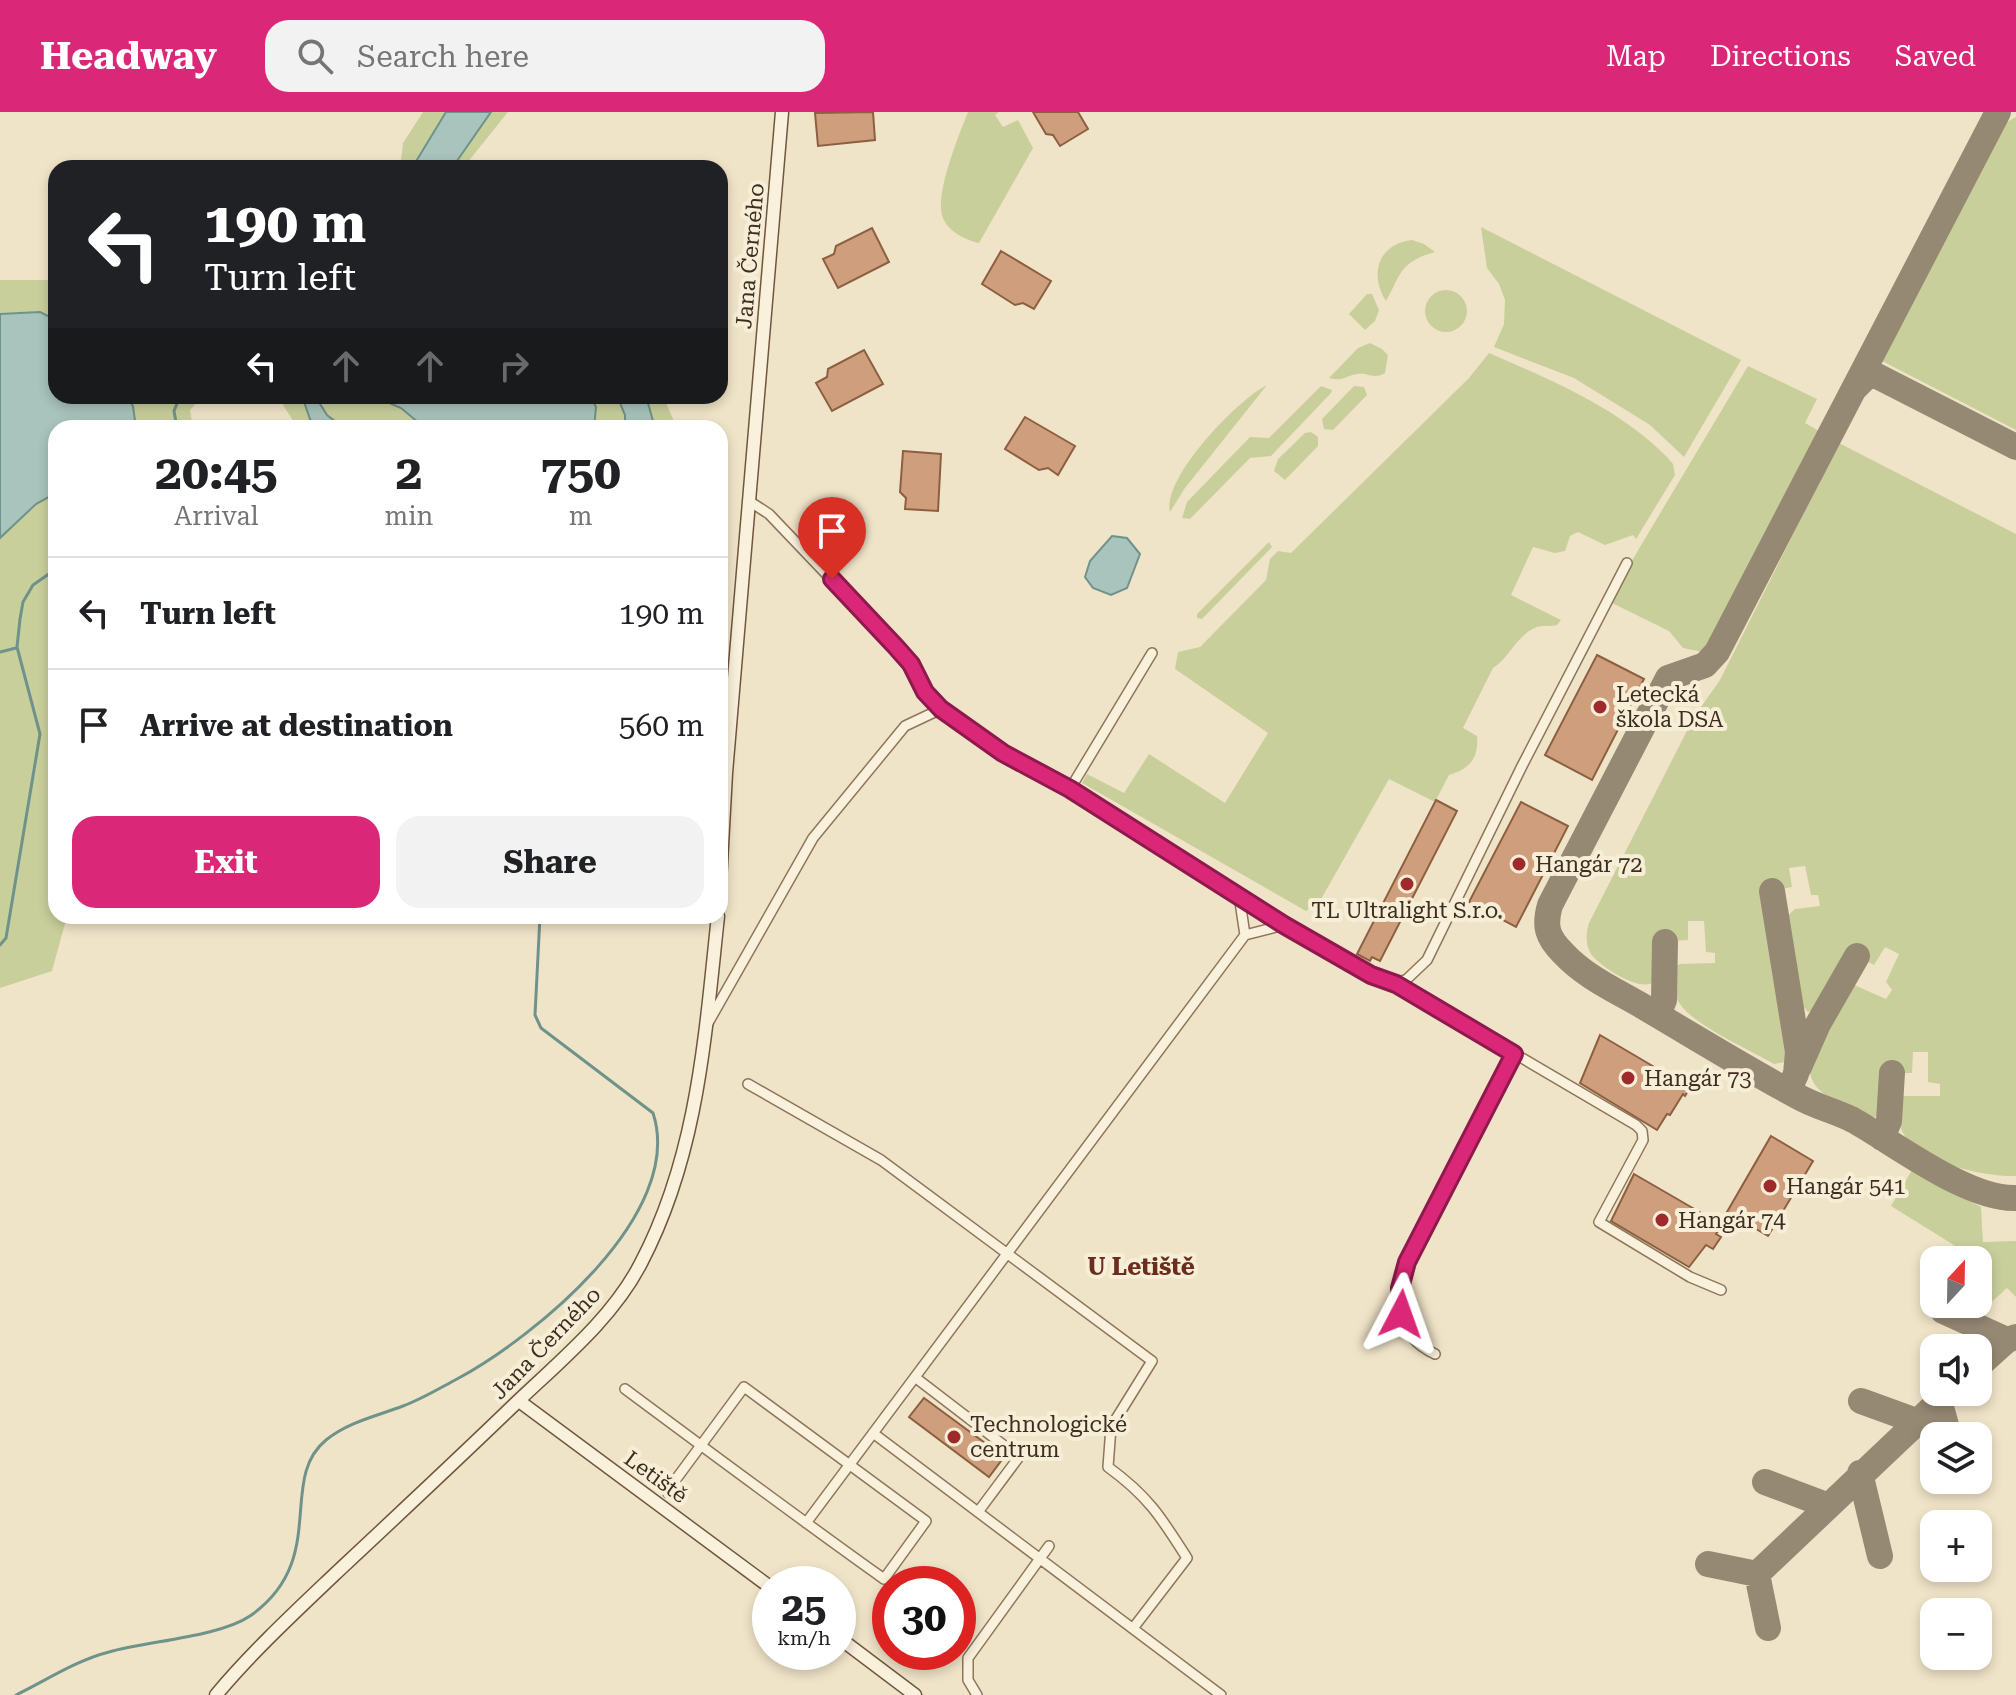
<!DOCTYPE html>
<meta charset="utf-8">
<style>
body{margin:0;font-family:"Roboto Serif",serif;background:#f2f2f2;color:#202124;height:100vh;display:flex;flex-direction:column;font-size:30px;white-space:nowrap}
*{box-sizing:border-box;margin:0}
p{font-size:26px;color:#757577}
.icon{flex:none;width:44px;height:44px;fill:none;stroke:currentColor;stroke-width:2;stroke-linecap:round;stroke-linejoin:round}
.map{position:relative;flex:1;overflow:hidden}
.drawer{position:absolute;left:48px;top:308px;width:680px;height:504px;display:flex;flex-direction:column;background:#fff;border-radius:24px;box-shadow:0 4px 12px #0003}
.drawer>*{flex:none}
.hud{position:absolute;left:48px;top:48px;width:680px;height:244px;border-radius:24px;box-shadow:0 4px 12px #0003;background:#202124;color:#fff;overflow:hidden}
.needle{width:52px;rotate:22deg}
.buttons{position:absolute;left:1920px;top:1134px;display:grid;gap:16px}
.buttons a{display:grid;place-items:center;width:72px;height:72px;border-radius:16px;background:#fff;box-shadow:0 4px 12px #0003;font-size:40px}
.speed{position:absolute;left:752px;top:1454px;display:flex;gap:16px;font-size:40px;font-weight:700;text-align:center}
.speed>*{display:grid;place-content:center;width:104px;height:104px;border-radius:50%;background:#fff;box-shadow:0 4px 12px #0003;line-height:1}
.speed small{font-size:20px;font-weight:400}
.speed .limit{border:12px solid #d22;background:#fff;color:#111}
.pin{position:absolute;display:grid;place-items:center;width:68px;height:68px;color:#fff;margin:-82px -34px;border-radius:50% 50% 50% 0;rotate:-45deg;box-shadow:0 0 8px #0007}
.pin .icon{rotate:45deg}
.me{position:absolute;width:88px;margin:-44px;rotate:4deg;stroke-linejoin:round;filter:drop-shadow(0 0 6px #0008)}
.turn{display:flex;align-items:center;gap:28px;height:168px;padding:0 24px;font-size:36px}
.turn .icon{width:104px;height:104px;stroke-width:2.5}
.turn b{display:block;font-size:56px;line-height:68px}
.lanes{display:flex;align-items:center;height:76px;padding:0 24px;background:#0003;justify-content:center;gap:40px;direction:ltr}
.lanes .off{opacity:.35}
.eta{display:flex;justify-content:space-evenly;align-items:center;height:136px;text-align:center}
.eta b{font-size:48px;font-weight:700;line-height:56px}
.primary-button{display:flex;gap:16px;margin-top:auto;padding:16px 24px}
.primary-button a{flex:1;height:92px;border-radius:24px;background:#db2777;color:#fff;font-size:32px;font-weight:700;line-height:92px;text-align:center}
.primary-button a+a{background:#f2f2f2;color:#202124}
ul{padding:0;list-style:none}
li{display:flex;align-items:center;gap:24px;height:112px;padding:0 24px;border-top:2px solid #e0e0e0}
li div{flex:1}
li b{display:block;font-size:30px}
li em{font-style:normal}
header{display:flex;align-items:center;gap:48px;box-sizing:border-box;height:112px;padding:0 40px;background:#db2777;color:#fff}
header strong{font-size:38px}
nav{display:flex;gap:44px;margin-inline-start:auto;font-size:28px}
.search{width:560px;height:72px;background:#f2f2f2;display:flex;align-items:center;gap:20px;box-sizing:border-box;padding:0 28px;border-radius:24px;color:#757577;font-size:30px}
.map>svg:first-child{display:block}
.green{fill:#c9cf9b}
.water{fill:#a9c4bc;stroke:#6f938a;stroke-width:2}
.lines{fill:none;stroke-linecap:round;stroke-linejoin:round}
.stream{stroke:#6f938a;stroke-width:3}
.taxiway{stroke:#968974;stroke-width:26}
.building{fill:#cf9f7d;stroke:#8d5f41;stroke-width:2}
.street-casing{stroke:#8d765c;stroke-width:12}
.secondary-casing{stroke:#6f573f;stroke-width:15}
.street{stroke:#faf1dc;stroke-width:9}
.secondary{stroke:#faf1dc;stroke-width:12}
.route-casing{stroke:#8e194d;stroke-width:20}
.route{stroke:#db2777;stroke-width:14}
.poi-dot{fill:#9e2a2b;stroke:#f7eed8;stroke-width:3}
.labels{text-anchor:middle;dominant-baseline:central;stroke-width:8;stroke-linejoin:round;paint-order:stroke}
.street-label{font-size:22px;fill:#3d2e20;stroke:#f7eed8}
.poi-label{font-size:22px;fill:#3d2e20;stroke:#f7eed8;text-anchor:start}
.neighbourhood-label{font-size:24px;font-weight:bold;fill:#6b2e1e;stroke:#f7eed8}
</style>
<header>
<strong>Headway</strong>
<div class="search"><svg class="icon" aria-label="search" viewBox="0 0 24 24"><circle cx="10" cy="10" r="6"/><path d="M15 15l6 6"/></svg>Search here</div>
<nav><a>Map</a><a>Directions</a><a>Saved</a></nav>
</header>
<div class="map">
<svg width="2016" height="1583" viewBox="0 0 2016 1583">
<rect width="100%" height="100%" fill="#f0e4c8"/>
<path class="green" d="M423 0H508L463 56H400L403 31Z
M968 0H999L995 3 1003 15 1018 8 1033 36 979 131C962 127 941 116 941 96 940 70 958 25 968 0Z
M2016 5V318L1882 249 2005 11Z
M1481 115 1741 248 1684 345 1650 313 1574 266 1494 235 1504 212 1505 188 1499 172 1487 156Z
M1412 128 1424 132 1435 140C1399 150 1401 163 1386 189 1369 162 1378 132 1412 128Z
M0 168H56V208L40 200 0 202Z
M1425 199a21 21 0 1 1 42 0a21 21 0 1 1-42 0Z
M1367 182H1372L1379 198 1375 209 1365 218 1349 202Z
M1370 231 1382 237 1388 243 1385 261C1374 268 1368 260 1357 262 1345 264 1343 270 1329 266L1358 236Z
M1489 241C1553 269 1617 295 1667 345L1673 352 1675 363 1636 427 1633 423 1605 433 1578 420 1570 424 1565 439 1555 441 1533 435 1511 483 1561 508 1557 513C1550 515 1542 513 1537 515 1517 522 1509 547 1493 556L1463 616 1477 624C1479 647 1469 657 1449 663L1435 690 1389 667 1320 789 1306 799 1082 671 1087 662 1124 681 1149 642 1225 691 1268 621 1175 557 1178 540 1200 535 1266 468 1270 447 1278 439 1291 441 1469 266Z
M1748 254 1817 287 1805 311 1819 319 1709 534 1703 540 1683 536 1669 519 1612 491V482Z
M1267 273 1185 376 1170 400C1162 366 1238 287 1267 273Z
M1321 274 1332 278 1331 281 1271 344 1250 346 1190 407 1182 406 1187 390 1250 325 1269 326Z
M1354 274 1364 275 1367 283 1333 318 1324 317 1322 307Z
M125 284H203L190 298 193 316H136L129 286Z
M277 284H373L401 296 425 316H298Z
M590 284H663L677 316H594L596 302Z
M1311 320 1318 325V334L1285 368 1274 359 1278 347 1305 321Z
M1839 331 2016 422V1064C1985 1065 1918 1051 1903 1021 1896 1009 1900 997 1901 984H1940V972L1928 970V940H1913L1912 961H1884L1883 996 1879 1004C1864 1009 1853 999 1839 992 1827 984 1813 977 1810 961 1805 940 1841 891 1852 872L1886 887 1892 878 1886 870 1899 842 1885 835 1874 853 1851 841 1819 896 1808 900 1798 888 1785 806 1795 797 1820 794 1818 783H1811L1805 754 1789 756 1792 775 1764 780 1791 935 1790 945 1786 950 1774 952C1750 938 1695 914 1680 892 1672 880 1674 868 1675 855L1680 852 1715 851V841L1706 840 1704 809H1688V828L1657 830C1657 841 1661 859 1655 868 1645 884 1599 854 1591 842 1585 832 1586 821 1589 811L1694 605 1720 568Z
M56 381V804H67L52 859 0 876V426L36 392Z
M1269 430 1272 435 1202 507 1197 506V502Z
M1912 1058 1981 1095 1983 1130 2016 1129V1185L2007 1176 1975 1205 1969 1202 1965 1192H1978V1148L1891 1094Z"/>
<path class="water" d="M446 0H491L452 56H412Z
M40 200 56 208V284H125L133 294 136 316H56V381L36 392 0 426V202Z
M302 284H315L327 303 344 316H316L310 307Z
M373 284H590L596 295 594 316H425L401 296Z
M617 284H646L655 316H625V303Z
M1112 424 1127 426 1140 442 1127 476 1111 483 1093 476 1085 465 1090 449Z"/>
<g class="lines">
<path class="stream" d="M177 316 174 299 180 284
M0 540 16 536
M0 833 6 826 40 622 17 535 20 507 23 490 33 473 56 457
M16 1583C45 1569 77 1548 109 1540 147 1529 219 1525 250 1504 330 1448 277 1368 326 1328 348 1310 377 1304 403 1294 422 1287 440 1276 457 1267 535 1225 686 1102 653 1001L541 916 535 903 540 804"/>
<path class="taxiway" d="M1998 0 1717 540 1705 553 1668 566 1550 793C1544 814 1547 825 1563 841 1585 865 1617 879 1644 895 1695 925 1745 956 1797 984 1814 994 1835 999 1853 1008 1896 1032 1968 1088 2016 1086
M1856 275 1867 264H1877L2016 335
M1772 779 1798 940 1796 962 1788 979
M1658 903 1664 888 1665 830
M1799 955 1818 912 1857 844
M1882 1026 1889 1009 1892 961
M1943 1199 2007 1228
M1978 1254 2007 1228 2016 1225
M1939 1288 1949 1324
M1861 1289 1916 1309
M1860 1361 1880 1444
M1765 1370 1826 1393
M1708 1452 1757 1462
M1757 1462 1949 1280
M1757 1462 1768 1516"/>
</g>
<path class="building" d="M873 0 875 28 818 34 815 1Z
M1033 0H1078L1088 17 1060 34 1053 23 1046 22Z
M872 116 889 150 838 176 823 147 834 142 836 134Z
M1001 139 1051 169 1034 197 1023 191 1015 193 982 172Z
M864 238 883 272 832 299 816 271 827 265 828 257Z
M1025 305 1075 334 1058 363 1048 356 1039 358 1005 337Z
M903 339 941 342 938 399 905 397 906 386 900 380Z
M1597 543 1644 567 1592 668 1545 643Z
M1436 688 1457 699 1380 849 1372 845 1370 849 1357 842Z
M1521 690 1568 714 1516 815 1469 790Z
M1600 923 1690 976 1685 984 1683 982 1670 1003 1667 1002 1657 1018 1580 971Z
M1771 1024 1813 1049 1768 1124 1727 1100Z
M1634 1062 1722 1113 1716 1122 1721 1125 1713 1137 1706 1133 1689 1155 1611 1109Z
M924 1286 1004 1345 989 1365 909 1305Z"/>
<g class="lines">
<g class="street-casing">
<path id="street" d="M749 389 769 402 896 535C912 554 920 577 938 594 976 631 1028 651 1072 679 1144 722 1214 767 1284 813
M1070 677 1152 541
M1239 783 1245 823
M1396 872 1407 867 1427 848 1522 654 1627 451
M708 911 813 726 905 614 941 597
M748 972 881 1048 1152 1249 1111 1315 1108 1355C1148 1384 1161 1405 1187 1446L1134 1515
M1435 1242C1394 1223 1397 1188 1407 1150L1514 942
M916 1266 1019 1345 978 1400
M625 1277C711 1341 797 1405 884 1467L926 1409 744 1275 671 1374 668 1381
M873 1321 1221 1583
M806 1411 1245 823 1284 813 1371 863 1396 872 1636 1013 1642 1019 1643 1028 1599 1110 1690 1165 1721 1178
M977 1583 968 1568V1546L1049 1434"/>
</g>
<g class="secondary-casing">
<path id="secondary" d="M720 770 726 661 782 0
M519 1289 770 1475
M838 1525 915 1583
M216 1583C252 1540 294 1501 335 1462 396 1405 456 1349 516 1291 560 1249 613 1206 641 1151 698 1042 705 924 718 804"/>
</g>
<use href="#street" class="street"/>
<use href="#secondary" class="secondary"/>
</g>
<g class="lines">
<g class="route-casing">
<path id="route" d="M832 467 896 535 911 552 925 580 941 597 1003 641 1070 677 1284 813 1371 863 1396 872 1514 942 1407 1150 1400 1176 1401 1202"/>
</g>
<use href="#route" class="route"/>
</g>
<g class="poi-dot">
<circle cx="1600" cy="595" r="8"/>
<circle cx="1519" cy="752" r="8"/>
<circle cx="1407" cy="772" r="8"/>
<circle cx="1628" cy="966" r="8"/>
<circle cx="1770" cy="1074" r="8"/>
<circle cx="1662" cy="1108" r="8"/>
<circle cx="954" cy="1325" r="8"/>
</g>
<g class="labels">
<g class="street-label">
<text transform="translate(750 144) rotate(-85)">Jana Černého</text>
<text transform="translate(546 1231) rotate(-46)">Jana Černého</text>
<text transform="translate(656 1365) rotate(36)">Letiště</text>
</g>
<g class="poi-label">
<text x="1616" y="582">Letecká<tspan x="1616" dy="25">škola DSA</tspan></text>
<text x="1535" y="752">Hangár 72</text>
<text x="1407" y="798" text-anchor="middle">TL Ultralight S.r.o.</text>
<text x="1644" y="966">Hangár 73</text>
<text x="1786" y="1074">Hangár 541</text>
<text x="1678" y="1108">Hangár 74</text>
<text x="970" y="1312">Technologické<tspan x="970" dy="25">centrum</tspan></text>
</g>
<g class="neighbourhood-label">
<text x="1141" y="1155">U Letiště</text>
</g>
</g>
</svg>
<div class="buttons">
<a><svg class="needle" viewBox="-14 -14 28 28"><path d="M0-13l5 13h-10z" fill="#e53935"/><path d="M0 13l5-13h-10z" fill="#757577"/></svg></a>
<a><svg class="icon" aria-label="sound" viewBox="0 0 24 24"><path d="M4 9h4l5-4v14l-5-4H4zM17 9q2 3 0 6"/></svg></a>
<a><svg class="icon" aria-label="layers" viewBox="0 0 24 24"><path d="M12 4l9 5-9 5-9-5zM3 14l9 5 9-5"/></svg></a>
<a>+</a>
<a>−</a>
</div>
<div class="speed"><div>25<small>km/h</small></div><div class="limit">30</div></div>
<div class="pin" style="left:832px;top:467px;background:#d93025"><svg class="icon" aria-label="arrive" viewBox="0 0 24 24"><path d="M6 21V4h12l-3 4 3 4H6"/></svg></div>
<svg class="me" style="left:1401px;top:1202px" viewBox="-20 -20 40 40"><path d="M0-17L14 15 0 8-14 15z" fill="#db2777" stroke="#fff" stroke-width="4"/></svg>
<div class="hud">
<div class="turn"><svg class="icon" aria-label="left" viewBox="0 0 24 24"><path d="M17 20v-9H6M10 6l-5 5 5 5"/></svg><div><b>190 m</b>Turn left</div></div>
<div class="lanes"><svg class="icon" aria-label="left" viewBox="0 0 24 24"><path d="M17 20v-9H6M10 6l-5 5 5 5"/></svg><svg class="icon off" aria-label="ahead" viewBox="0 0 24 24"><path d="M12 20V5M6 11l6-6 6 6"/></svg><svg class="icon off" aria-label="ahead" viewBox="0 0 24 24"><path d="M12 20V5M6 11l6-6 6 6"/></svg><svg class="icon off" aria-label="right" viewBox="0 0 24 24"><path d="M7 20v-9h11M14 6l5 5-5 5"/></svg></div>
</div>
<section class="drawer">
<div class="eta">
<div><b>20:45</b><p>Arrival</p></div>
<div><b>2</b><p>min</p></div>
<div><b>750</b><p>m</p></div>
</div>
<ul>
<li><svg class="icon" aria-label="left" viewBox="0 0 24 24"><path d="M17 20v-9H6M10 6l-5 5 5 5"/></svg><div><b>Turn left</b></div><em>190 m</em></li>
<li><svg class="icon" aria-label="arrive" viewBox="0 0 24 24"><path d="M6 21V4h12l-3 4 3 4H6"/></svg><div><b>Arrive at destination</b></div><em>560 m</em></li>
</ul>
<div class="primary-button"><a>Exit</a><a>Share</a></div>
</section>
</div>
